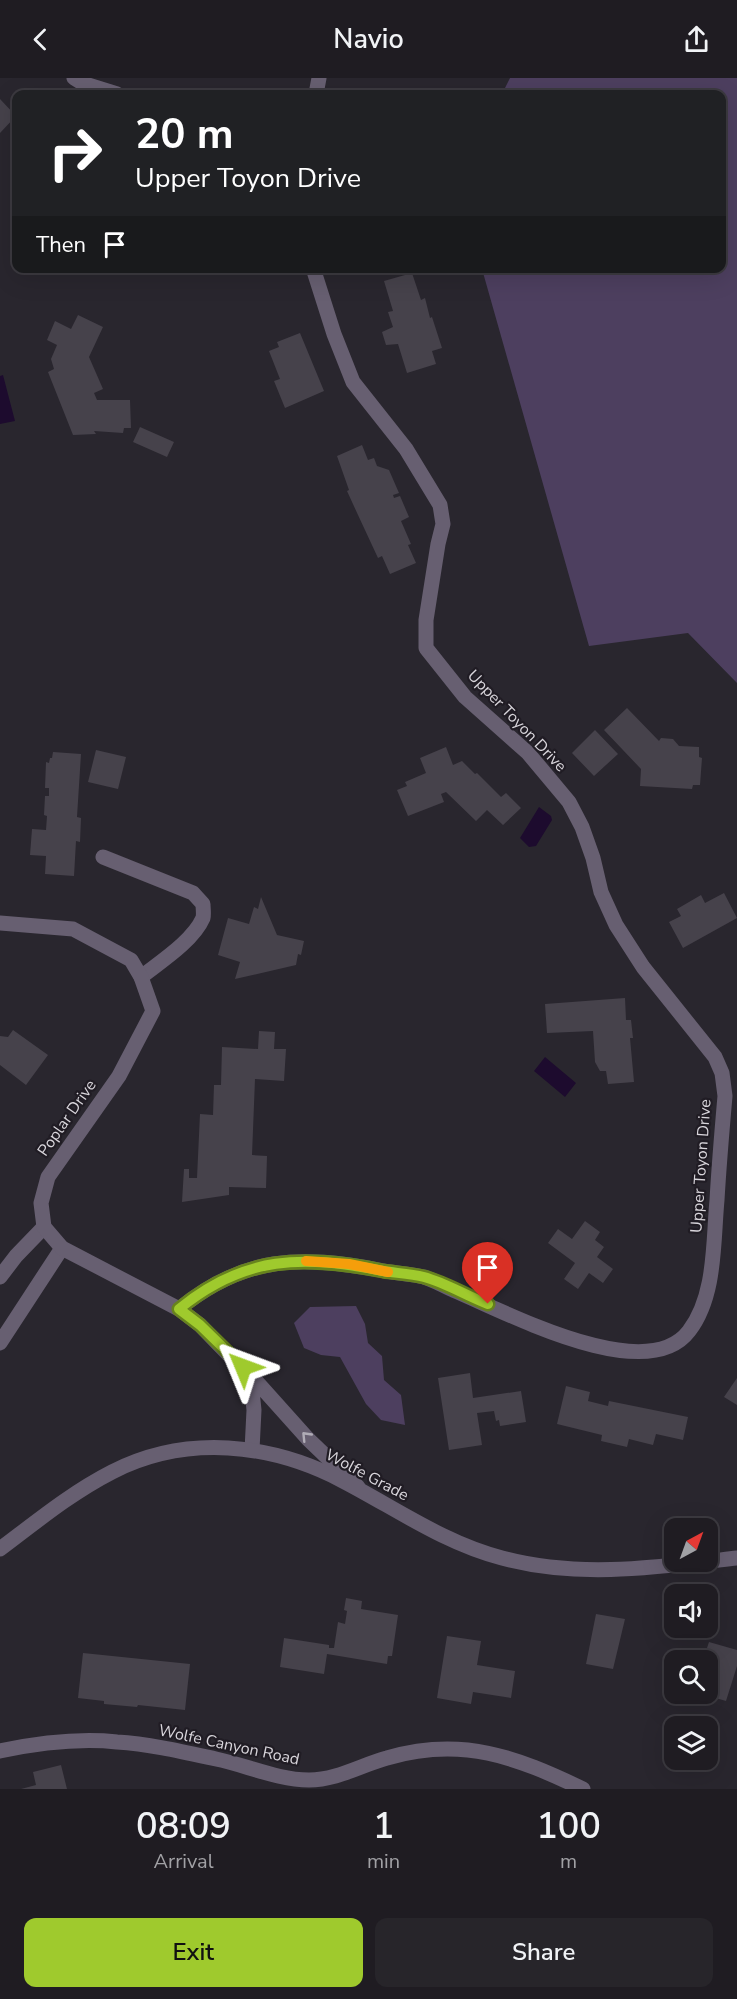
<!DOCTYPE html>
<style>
body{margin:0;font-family:"Nunito Sans",sans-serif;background:#27252a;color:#f1f3f6;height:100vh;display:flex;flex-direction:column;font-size:22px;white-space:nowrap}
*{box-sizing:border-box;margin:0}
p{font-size:20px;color:#a1a1a5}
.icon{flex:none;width:33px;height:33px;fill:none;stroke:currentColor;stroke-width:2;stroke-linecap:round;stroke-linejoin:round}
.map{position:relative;height:1711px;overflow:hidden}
.drawer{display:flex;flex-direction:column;background:#1f1c22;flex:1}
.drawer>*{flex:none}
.top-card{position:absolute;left:12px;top:12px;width:714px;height:183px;border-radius:12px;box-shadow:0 6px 24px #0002,0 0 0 2px #3c3a40;background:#202124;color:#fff;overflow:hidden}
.needle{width:39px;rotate:41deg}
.controls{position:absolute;left:664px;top:1440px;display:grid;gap:12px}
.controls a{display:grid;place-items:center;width:54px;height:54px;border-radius:12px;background:#1f1c22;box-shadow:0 6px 24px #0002,0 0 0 2px #3c3a40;font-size:30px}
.pin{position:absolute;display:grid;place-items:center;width:51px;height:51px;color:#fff;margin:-62px -26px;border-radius:50% 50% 50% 0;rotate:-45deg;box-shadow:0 0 6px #0007}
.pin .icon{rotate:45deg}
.me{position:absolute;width:66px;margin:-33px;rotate:314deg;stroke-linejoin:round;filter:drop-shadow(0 0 4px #0008)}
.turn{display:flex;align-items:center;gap:21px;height:126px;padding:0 24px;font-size:27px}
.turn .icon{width:78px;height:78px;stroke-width:2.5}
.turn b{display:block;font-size:42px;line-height:51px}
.then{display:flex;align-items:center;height:57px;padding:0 24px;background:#0003;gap:12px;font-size:22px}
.eta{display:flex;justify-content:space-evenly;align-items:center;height:102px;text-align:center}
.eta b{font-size:36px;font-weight:600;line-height:42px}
.primary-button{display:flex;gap:12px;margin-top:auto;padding:12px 24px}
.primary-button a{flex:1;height:69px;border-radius:12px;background:#9fca2d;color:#111;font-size:24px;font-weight:600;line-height:69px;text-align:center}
.primary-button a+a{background:#27252a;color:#f1f3f6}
header{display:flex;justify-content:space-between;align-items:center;height:78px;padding:0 24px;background:#1f1c22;font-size:27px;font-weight:600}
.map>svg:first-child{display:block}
.green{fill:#4d3f5f}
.water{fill:#1d0b2e}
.building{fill:#46424b}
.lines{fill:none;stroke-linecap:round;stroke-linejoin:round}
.service{stroke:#675f71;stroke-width:15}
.minor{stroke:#675f71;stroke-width:15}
.tertiary{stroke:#675f71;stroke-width:15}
.oneway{stroke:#b0acb6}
.route-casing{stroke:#67831d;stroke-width:15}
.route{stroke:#9fca2d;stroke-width:10}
.slow{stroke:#f59e0b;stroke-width:10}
.labels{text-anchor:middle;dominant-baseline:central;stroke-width:4.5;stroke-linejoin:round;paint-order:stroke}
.street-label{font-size:16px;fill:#d8d5db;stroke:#201c24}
</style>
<header><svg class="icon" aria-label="back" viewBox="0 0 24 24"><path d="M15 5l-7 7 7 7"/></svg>Navio<svg class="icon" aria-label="share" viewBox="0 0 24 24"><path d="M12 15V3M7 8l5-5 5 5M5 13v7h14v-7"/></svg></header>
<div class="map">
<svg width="737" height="1711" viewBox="0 0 737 1711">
<rect width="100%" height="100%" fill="#29262e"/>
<path class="green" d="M510 0H737V605L688 555 589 568 482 191 722 190V16H502Z
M356 1228 365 1246 368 1265 382 1278 384 1302 401 1317 405 1347 381 1342 366 1326 340 1279 321 1277 304 1270 294 1245 310 1229Z"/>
<path class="water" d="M3 297 15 343 0 346V298Z
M539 729 551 738 552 742 536 768 529 769 520 760Z
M545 979 576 1005 565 1019 534 993Z"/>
<path class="building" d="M0 21 16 38 0 55Z
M412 195 421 222 425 220 430 240 432 239 442 270 432 273 436 286 407 295 398 266 386 267 382 254 393 249 388 234 393 233 384 203Z
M78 237 103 249 89 279 103 311 94 315 97 322H130L131 350H124L123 355 94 353 96 356 73 357 48 294 54 291 51 281 57 267 47 262 55 243 71 251Z
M300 255 324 313 285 330 274 303 280 301 269 273 279 269 277 264Z
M140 349 174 364 167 379 133 364Z
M362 367 368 382 374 380 377 388 389 392 399 415 393 417 394 420 400 418 409 439 401 443 411 466 408 467 416 485 390 496 382 478 378 480 358 437 347 413 349 412 337 378Z
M627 630 659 663 661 660 673 661 679 668 699 669V679L702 680 700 707H693L692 711 640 708 641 691 604 652Z
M595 652 618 676 594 698 572 675Z
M446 669 453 687 462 683 475 696 477 695 501 719 506 715 521 730 503 747 487 732 476 743 446 714 441 716 444 724 408 738 397 712 407 708 405 704 426 695 420 680Z
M96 672 126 679 118 711 88 704Z
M53 674 81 676 77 739 81 740 80 764 76 763 74 798 45 796 46 778 30 777 32 751 46 752 47 738 44 737 45 718H49V710H45L46 684 49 685 50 680H52Z
M724 815 737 840 683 870 669 844 681 838 677 831 701 817 705 825Z
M261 819 277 857 304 863 301 877 298 876 296 887 235 901 240 884 218 877 228 840 249 846 254 829 258 831Z
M625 920 626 942H631L633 960H630L634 1004 608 1006 606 993H600L595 984 593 953 547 955 545 926Z
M13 952 48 977 26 1007 0 987V958L8 959Z
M259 953 275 954 274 971H286L284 1003 255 1001 252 1077 267 1078 266 1110 229 1109V1117L182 1124 184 1091H189V1100H197L200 1036 213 1037 214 1007H221L222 969 258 971Z
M585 1143 600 1154 595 1162 604 1169 597 1179 613 1191 603 1205 589 1195 578 1211 564 1201 575 1185 548 1165 558 1151 572 1161Z
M470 1295 473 1320 521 1313 526 1344 500 1348 499 1342 496 1343 494 1333 477 1335 482 1367 449 1372 438 1300Z
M737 1300V1327L724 1319Z
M566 1308 590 1314 588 1323 608 1328 609 1323 688 1339 683 1362 656 1356 653 1367 629 1361 627 1369 601 1363 602 1357 557 1346Z
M346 1520 362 1523 361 1531 398 1537 392 1578H388L387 1586 327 1576 324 1596 280 1589 284 1560 329 1567V1570H334L338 1544 345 1546 347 1533 344 1532Z
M596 1536 625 1541 613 1591 586 1586Z
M447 1558 481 1563 477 1587 515 1593 511 1620 473 1614 471 1626 437 1620Z
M709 1564 737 1572V1588L726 1623 702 1616H708V1582H703Z
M83 1575 190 1586 185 1632 138 1627 137 1629 104 1626V1623L78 1620Z
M61 1687 67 1711H21L36 1707 33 1694Z"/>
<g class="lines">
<path class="service" d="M103 779 193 815 203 826C203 830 204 836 203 840 193 863 160 884 141 899
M0 1199 16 1178 44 1149
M0 1265 62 1170"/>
<path class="minor" d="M74 0 82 5 117 16
M316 16 319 0
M0 845 73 851 131 882 141 899 153 933 119 998 48 1099 41 1125 44 1149 62 1170 179 1231 200 1247 229 1277 245 1296 252 1313 254 1332 252 1372
M179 1231C244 1178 300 1177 379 1192 393 1195 412 1196 424 1199 434 1202 444 1208 453 1212 504 1233 646 1310 689 1253 716 1218 713 1164 717 1122 719 1087 722 1052 725 1018L722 995 715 979 643 889 616 847 601 814 593 780 582 749 569 724 528 675 465 619 426 570V542L438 466 443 446 440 427 406 371 353 304 334 256 313 190
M248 1294 308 1361 358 1409
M0 1673C38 1665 79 1660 117 1664 150 1666 184 1674 216 1681 246 1687 278 1702 309 1702 337 1702 361 1687 387 1680 462 1658 516 1679 583 1711"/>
<path class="tertiary" d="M0 1471C36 1444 71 1415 112 1394 186 1356 271 1365 343 1403 395 1430 444 1465 502 1480 578 1501 660 1489 737 1480"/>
</g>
<defs><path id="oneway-chevron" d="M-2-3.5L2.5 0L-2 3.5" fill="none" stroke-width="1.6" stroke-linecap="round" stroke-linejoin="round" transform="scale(1.5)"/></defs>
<use class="oneway" href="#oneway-chevron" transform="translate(306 1358) rotate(-134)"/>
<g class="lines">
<g class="route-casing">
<path id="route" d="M243 1289 200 1247 179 1231C245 1177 303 1177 383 1193 396 1195 411 1196 424 1199 446 1205 467 1218 488 1226"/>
</g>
<use href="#route" class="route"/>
<path class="slow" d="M306 1183 349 1186 388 1194"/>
</g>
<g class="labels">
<g class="street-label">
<text transform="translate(517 643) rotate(46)">Upper Toyon Drive</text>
<text transform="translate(67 1040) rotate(-55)">Poplar Drive</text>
<text transform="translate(701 1088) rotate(-86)">Upper Toyon Drive</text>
<text transform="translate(367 1397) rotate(28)">Wolfe Grade</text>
<text transform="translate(229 1667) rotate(12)">Wolfe Canyon Road</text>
</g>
</g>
</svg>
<div class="controls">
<a><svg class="needle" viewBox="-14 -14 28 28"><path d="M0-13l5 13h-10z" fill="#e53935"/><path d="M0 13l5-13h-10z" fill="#a1a1a5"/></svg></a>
<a><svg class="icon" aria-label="sound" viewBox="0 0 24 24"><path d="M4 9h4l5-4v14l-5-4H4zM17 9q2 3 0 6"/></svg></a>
<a><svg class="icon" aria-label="search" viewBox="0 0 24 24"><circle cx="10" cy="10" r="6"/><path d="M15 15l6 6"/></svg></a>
<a><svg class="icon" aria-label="layers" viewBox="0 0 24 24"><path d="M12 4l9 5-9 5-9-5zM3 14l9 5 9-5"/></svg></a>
</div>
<div class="pin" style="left:488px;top:1226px;background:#d93025"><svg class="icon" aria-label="arrive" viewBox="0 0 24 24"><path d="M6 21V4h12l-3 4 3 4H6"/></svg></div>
<svg class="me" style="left:243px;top:1289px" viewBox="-20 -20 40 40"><path d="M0-17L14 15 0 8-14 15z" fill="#9fca2d" stroke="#fff" stroke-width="4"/></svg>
<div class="top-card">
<div class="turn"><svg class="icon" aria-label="right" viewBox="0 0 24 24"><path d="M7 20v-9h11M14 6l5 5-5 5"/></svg><div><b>20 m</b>Upper Toyon Drive</div></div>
<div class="then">Then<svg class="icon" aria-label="arrive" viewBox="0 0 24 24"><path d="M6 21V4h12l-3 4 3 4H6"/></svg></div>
</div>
</div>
<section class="drawer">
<div class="eta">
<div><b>08:09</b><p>Arrival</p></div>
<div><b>1</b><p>min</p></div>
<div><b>100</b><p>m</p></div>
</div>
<div class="primary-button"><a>Exit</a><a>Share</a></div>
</section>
